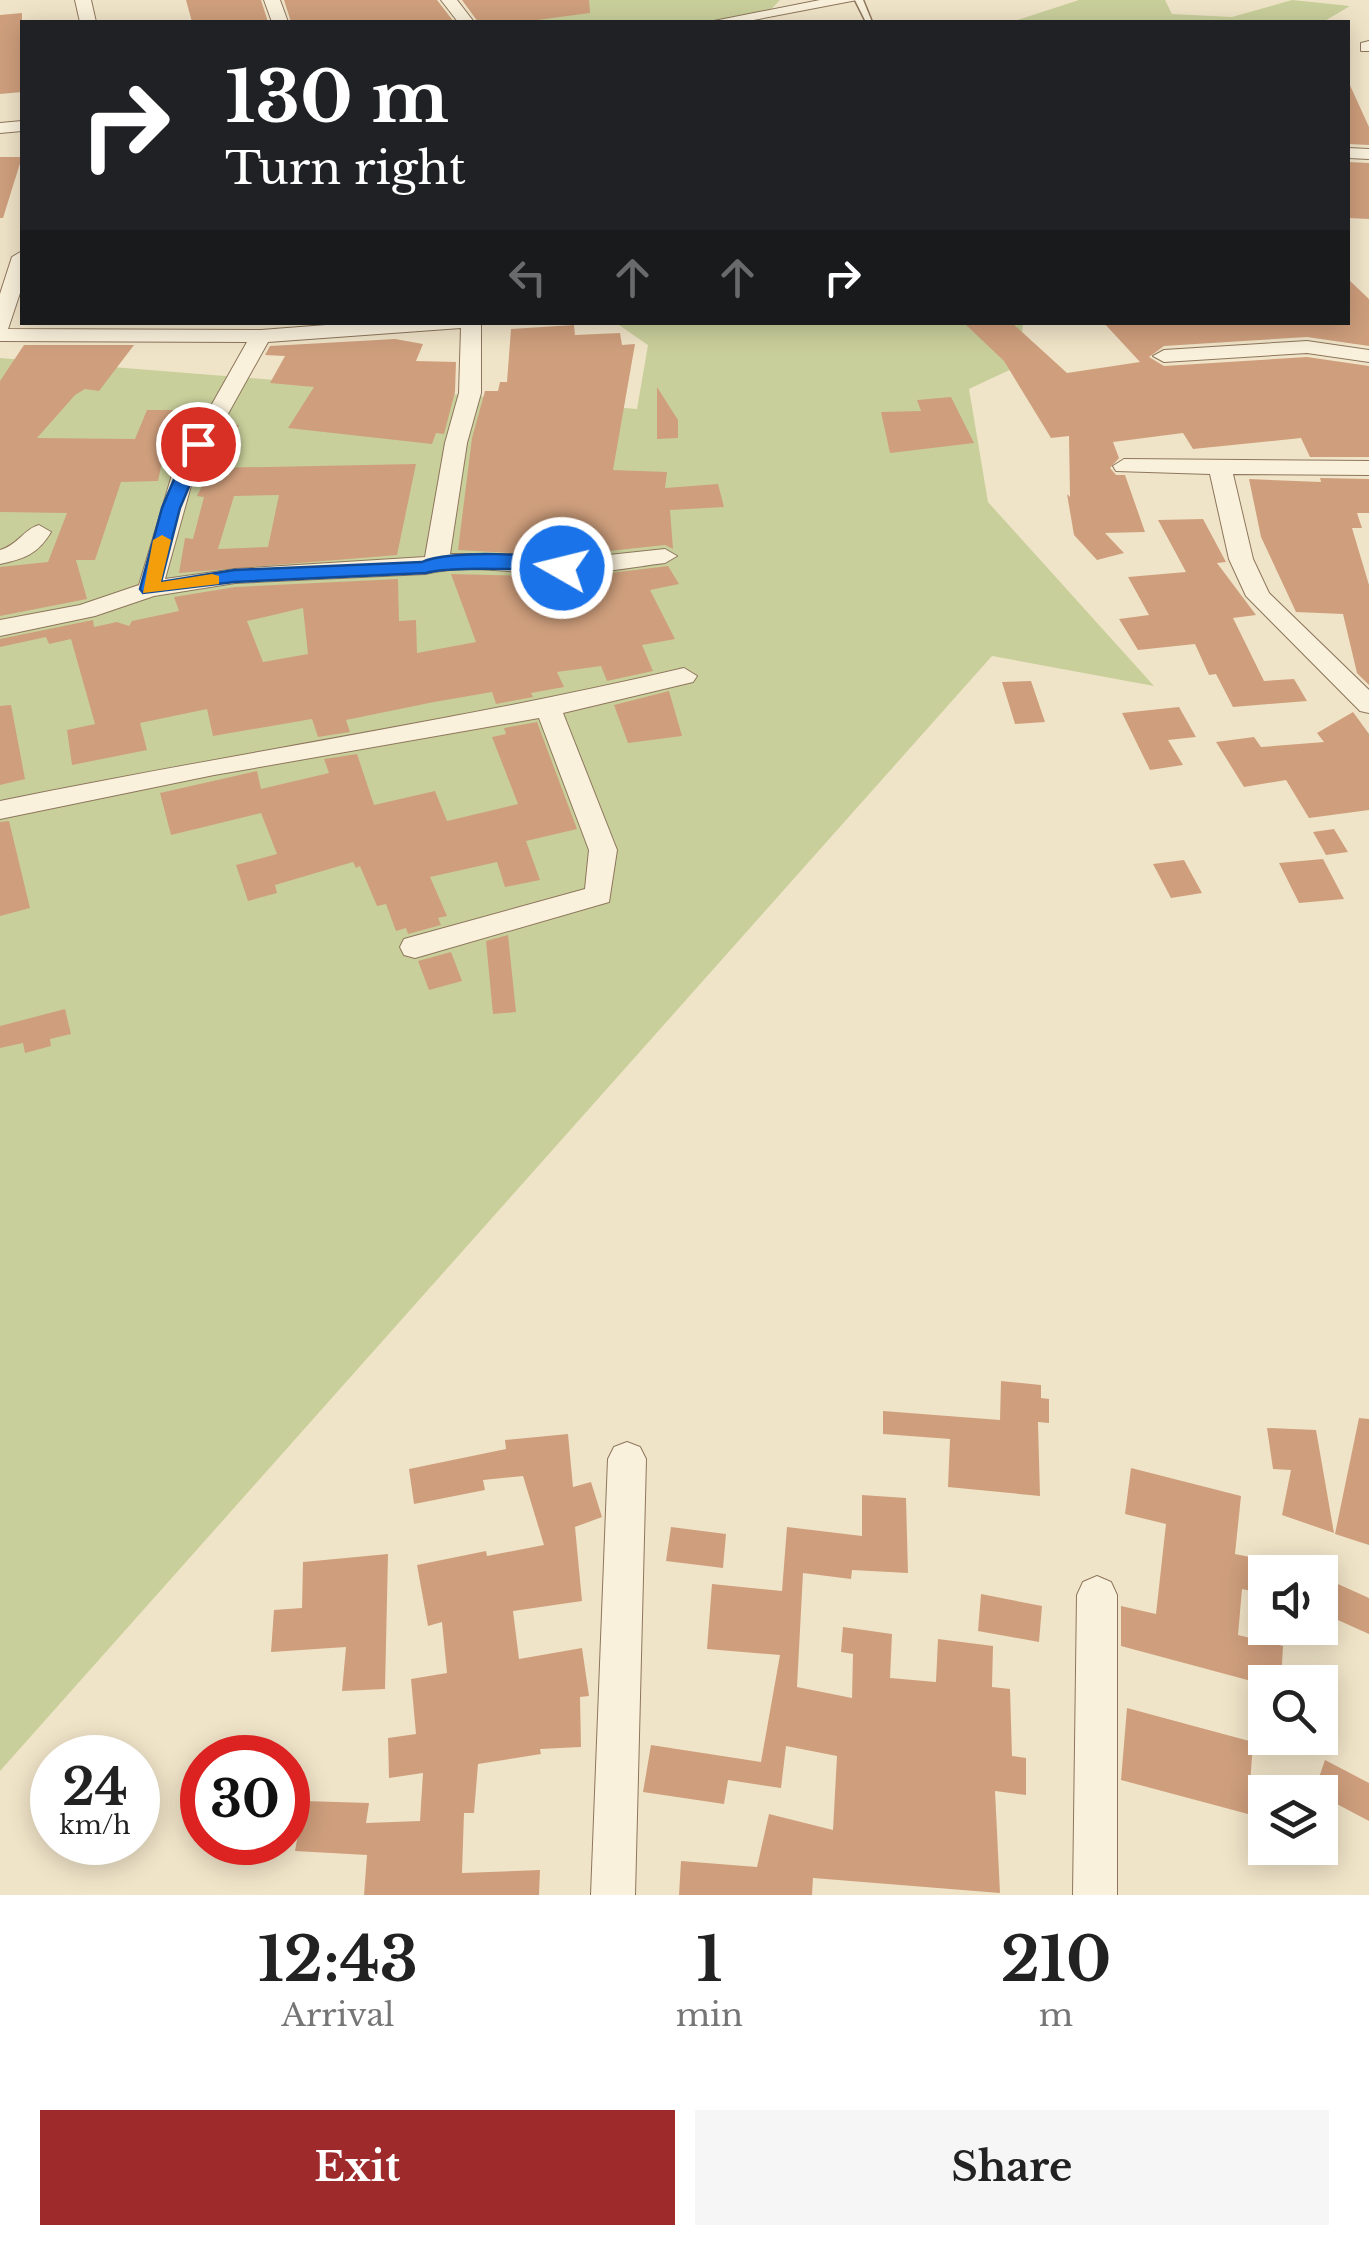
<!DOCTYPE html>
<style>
body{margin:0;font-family:"Libre Baskerville",serif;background:#f6f6f6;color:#222;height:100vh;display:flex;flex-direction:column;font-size:38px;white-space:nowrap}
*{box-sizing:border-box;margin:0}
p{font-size:32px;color:#767676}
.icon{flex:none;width:55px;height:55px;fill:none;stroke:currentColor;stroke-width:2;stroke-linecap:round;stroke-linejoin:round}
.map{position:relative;height:1895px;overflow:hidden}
.panel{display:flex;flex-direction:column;background:#fff;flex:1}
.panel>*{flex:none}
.top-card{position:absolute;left:20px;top:20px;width:1330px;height:305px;border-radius:0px;box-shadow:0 5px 25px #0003;background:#202124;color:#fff;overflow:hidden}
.fabs{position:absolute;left:1248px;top:1555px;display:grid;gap:20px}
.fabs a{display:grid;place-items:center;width:90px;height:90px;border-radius:0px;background:#fff;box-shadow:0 5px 25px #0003;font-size:50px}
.speed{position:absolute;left:30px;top:1735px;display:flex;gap:20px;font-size:50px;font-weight:700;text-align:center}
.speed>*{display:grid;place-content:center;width:130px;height:130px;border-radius:50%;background:#fff;box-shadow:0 5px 25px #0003;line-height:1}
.speed small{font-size:25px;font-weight:400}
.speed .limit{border:15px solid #d22;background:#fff;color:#111}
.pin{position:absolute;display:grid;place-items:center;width:85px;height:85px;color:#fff;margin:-42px;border:5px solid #fff;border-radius:50%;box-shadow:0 2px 10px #0007}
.me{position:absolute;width:110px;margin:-55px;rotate:278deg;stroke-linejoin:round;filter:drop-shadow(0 0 8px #0008)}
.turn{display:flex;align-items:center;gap:35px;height:210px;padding:0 40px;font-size:45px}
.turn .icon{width:130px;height:130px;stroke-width:2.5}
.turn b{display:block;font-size:70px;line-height:85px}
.lanes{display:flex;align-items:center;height:95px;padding:0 40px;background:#0003;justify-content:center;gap:50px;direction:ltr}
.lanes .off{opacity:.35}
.eta{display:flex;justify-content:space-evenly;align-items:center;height:170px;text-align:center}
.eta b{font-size:60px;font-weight:800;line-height:70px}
.primary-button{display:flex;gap:20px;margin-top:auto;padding:20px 40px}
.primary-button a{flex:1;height:115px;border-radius:0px;background:#9e2a2b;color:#fff;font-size:40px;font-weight:800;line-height:115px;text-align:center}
.primary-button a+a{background:#f6f6f6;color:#222}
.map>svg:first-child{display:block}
.green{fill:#c9cf9b}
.building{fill:#cf9f7d;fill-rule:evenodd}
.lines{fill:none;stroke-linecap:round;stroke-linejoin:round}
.service-casing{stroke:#8d765c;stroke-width:3}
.minor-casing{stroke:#8d765c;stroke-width:2}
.service{fill:#faf1dc;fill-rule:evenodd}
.minor{fill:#faf1dc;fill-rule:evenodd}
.route{fill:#1a73e8;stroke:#114b97;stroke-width:2.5}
.slow{fill:#f59e0b}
</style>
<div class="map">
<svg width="1369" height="1895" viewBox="0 0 1369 1895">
<rect width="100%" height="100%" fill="#f0e4c8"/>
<path class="green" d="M518 0H780L759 22H527Z
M1079 0H1165L1172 14 1232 17 1292 0 1350 6 1323 22H1011Z
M616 323H1023L1020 365 969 389 988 502 1154 686 992 656 0 1771V358L637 409 648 345Z"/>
<path class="building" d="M186 0H261L268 22H192Z
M284 0H437L454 22H291Z
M462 0H589L590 13 522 22H478Z
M22 13V92L0 94V15Z
M1348 81 1369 127V145L1348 144Z
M0 157H22L3 218H0Z
M1348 162 1369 163V219L1348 218Z
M1348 279 1369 299V346L1307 337 1164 346 1149 357 1164 366 1307 357 1369 366V457H1310L1301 438 1193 449 1183 433 1113 442 1119 458 1110 468 1116 475H1125L1145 532 1105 533 1124 553 1097 560 1074 535 1067 494 1070 497 1069 436 1051 438 1004 361 963 322H1011L1067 373 1140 362 1103 322H1348Z
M574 325 575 335 620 333 622 345 635 344 613 470 667 472 665 488 718 484 724 507 670 510 673 549 665 545 562 556 458 550 472 438 485 391H498L500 382H507L511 329Z
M395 339 423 344 416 361 456 362 455 392 444 434 436 433 432 444 288 428 314 387 270 383 285 356 265 355 270 346Z
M24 345H134L99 391 85 389 75 395 37 438 135 439 147 410H185L180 423 197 424 177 458 163 457 158 481 121 482 95 560H76L87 599 0 616V567L48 562 67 513 0 512V381Z
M657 387 678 420V438L657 439Z
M951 397 974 443 890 453 881 412 921 411 917 400Z
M226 425H239L225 460 207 459Z
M416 464 397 555 179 573 185 538 193 539 204 497 197 496 211 468ZM279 495 268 547 218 549 234 496Z
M1320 478 1369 479V513H1357L1362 528H1352L1369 585V685L1357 673 1343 614 1296 612 1261 537 1249 479 1321 482Z
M1203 519 1226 562 1217 563 1256 615 1233 618 1264 681 1294 679 1307 701 1233 707 1216 674 1209 675 1195 644 1138 650 1119 619 1149 615 1128 577 1186 572 1158 520Z
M668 566 679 584 650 590 675 639 642 645 653 671 607 681 601 666 557 672 564 687 531 693 533 697 496 704 492 692 434 702 346 720 350 732 318 737 312 719 213 736 207 709 140 723 147 750 72 765 67 730 95 724 71 639 49 644 46 637 0 647V639L93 620 94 627 117 622 129 626 132 621 179 611 174 597 235 587 398 579 399 621 416 620 417 653 476 642 451 574 577 577ZM303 608 308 654 263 662 247 621Z
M1031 681 1045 722 1015 724 1002 682Z
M669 691 682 736 628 743 614 705Z
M11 705 25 779 0 785V706Z
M1179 707 1196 737 1168 740 1183 765 1150 770 1122 713Z
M1353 712 1369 734V810L1309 818 1286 780 1244 787 1216 742 1254 737 1261 747 1324 742 1317 733Z
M537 722 577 829 526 841 540 880 505 887 497 862 430 877 447 916 438 918 441 925 408 934 406 928 396 931 386 904 377 906 360 866 356 868 353 862 275 885 277 893 248 901 236 865 277 854 261 813 171 835 160 793 257 771 261 789 329 773 324 759 357 754 374 805 435 791 447 821 518 804 492 737 506 734 504 728Z
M9 821 30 908 0 916V822Z
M1334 829 1348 852 1326 855 1313 832Z
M1323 859 1344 899 1299 903 1279 863Z
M1184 860 1202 893 1171 898 1153 864Z
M508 935 516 1012 493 1014 486 941Z
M451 952 462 981 429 990 418 961Z
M65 1009 71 1034 50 1039 51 1046 25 1053 23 1043 0 1048V1026Z
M1001 1381 1041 1385V1398L1049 1399V1423L1038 1422 1040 1496 948 1487 950 1439 883 1434V1411L1000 1420Z
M1359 1418 1369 1419V1545L1335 1534Z
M1267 1428 1316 1430 1334 1533 1282 1515 1291 1470 1273 1469Z
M568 1434 573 1487 591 1482 602 1517 575 1527 582 1601 513 1611 519 1659 582 1648 589 1696 580 1697 581 1747 540 1749 541 1754 478 1764 474 1813H464L462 1873 540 1870 539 1895H364L367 1855 295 1851 304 1801 369 1803 366 1823 420 1821 423 1773 389 1778 388 1738 416 1734 411 1679 447 1673 442 1622 428 1626 417 1565 486 1551 487 1556 544 1545 523 1476 483 1480 485 1490 414 1504 409 1469 506 1449 505 1440Z
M1131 1468 1241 1496 1235 1554 1265 1560V1594L1242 1589 1238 1635 1283 1646 1281 1682H1255L1121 1646V1606L1156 1614 1166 1524 1125 1514Z
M862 1495 906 1498 908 1573 852 1570 851 1579 803 1573 797 1687 852 1698 853 1654 841 1652 843 1627 892 1634 890 1678 936 1682 938 1639 993 1646 992 1687 1010 1689 1012 1756 1026 1758V1795L995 1791 1000 1893 813 1878 812 1895H679L681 1861 757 1867 769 1814 833 1830 837 1756 786 1746 781 1788 728 1780 724 1804 643 1792 651 1745 761 1762 780 1655 707 1649 712 1584 782 1591 787 1527 862 1536Z
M671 1527 726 1534 723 1568 666 1561Z
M388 1554 385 1689 342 1691 346 1647 271 1652 274 1610 302 1608 303 1562Z
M1320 1576 1369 1598V1634L1320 1612Z
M981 1594 1042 1606 1039 1642 978 1631Z
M1127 1708 1253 1742 1248 1814 1121 1780Z
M1325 1760 1369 1783V1821L1314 1792Z"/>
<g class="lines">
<g class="service-casing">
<path id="service" d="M855 0H863L872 22H866Z"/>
</g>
<g class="minor-casing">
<path id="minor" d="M75 0H91L96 22H80Z
M264 0H280L288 22H272Z
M441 0H457L474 22H458Z
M820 0H857L743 22H709Z
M1369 41V51H1361V43Z
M22 121V131L0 133V123Z
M1348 148 1369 149V159L1348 158Z
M22 251V287L8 329 261 330 365 322H481V393L467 443 450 554H519L562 560 665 549 677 556 665 563C632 567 597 574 564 574 515 575 476 562 425 574L235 583 154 596 95 616 0 636V620L80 605 139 585 172 475 247 342 0 341V294L12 257ZM461 328 459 393 445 443 425 557 235 569 165 579 194 475 268 342Z
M1307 341 1369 350V362L1307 353 1164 362 1153 356 1164 350Z
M1124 459 1369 461V475L1233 474 1253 559 1269 593 1369 690V713L1360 711 1246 596 1229 559 1210 474 1116 471 1113 466Z
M39 525 51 532C38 554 24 559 0 564V550C18 545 24 529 39 525Z
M684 668 697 676 693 682 563 713 617 850 609 902 415 958 404 955 400 947 404 939 585 889 589 850 539 718 214 775 0 819V801C228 754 458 721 684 668Z
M627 1442 640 1447 646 1459 635 1895H591L608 1459 614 1447Z
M1097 1576 1111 1582 1117 1595V1895H1073L1077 1595 1083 1582Z"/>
</g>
<use href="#service" class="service"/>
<use href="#minor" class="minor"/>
</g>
<path class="route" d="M198 439 207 444 180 508 161 582 234 570 422 562C446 550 550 551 571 568 563 573 455 564 426 573L234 582 143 593 140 589 162 508 189 444Z"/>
<path class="slow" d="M162 535 171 540 161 582 212 574 219 576V584L143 593 153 540Z"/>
</svg>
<div class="fabs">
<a><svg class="icon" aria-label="sound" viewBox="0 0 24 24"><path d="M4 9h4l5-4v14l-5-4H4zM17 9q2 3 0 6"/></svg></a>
<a><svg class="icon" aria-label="search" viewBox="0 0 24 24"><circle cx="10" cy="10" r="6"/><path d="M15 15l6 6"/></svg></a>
<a><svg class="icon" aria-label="layers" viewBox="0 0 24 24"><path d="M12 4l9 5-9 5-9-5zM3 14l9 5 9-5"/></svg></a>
</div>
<div class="speed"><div>24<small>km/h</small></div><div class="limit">30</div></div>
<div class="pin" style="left:198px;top:444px;background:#d93025"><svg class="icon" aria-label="arrive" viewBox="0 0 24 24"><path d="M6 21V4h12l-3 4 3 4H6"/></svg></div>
<svg class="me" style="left:562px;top:568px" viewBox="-20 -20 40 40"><circle r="17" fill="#1a73e8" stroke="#fff" stroke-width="3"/><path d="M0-11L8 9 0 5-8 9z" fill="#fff"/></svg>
<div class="top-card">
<div class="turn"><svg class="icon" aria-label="right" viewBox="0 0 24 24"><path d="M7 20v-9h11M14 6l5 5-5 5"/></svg><div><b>130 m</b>Turn right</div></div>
<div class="lanes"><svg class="icon off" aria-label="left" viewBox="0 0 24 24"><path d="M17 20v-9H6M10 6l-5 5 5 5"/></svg><svg class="icon off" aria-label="ahead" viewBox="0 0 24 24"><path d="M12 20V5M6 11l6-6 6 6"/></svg><svg class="icon off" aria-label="ahead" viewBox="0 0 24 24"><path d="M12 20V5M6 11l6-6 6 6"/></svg><svg class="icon" aria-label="right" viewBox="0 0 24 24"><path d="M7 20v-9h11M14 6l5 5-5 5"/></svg></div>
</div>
</div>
<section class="panel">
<div class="eta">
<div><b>12:43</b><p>Arrival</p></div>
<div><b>1</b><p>min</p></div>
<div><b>210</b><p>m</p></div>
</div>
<div class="primary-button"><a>Exit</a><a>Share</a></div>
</section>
